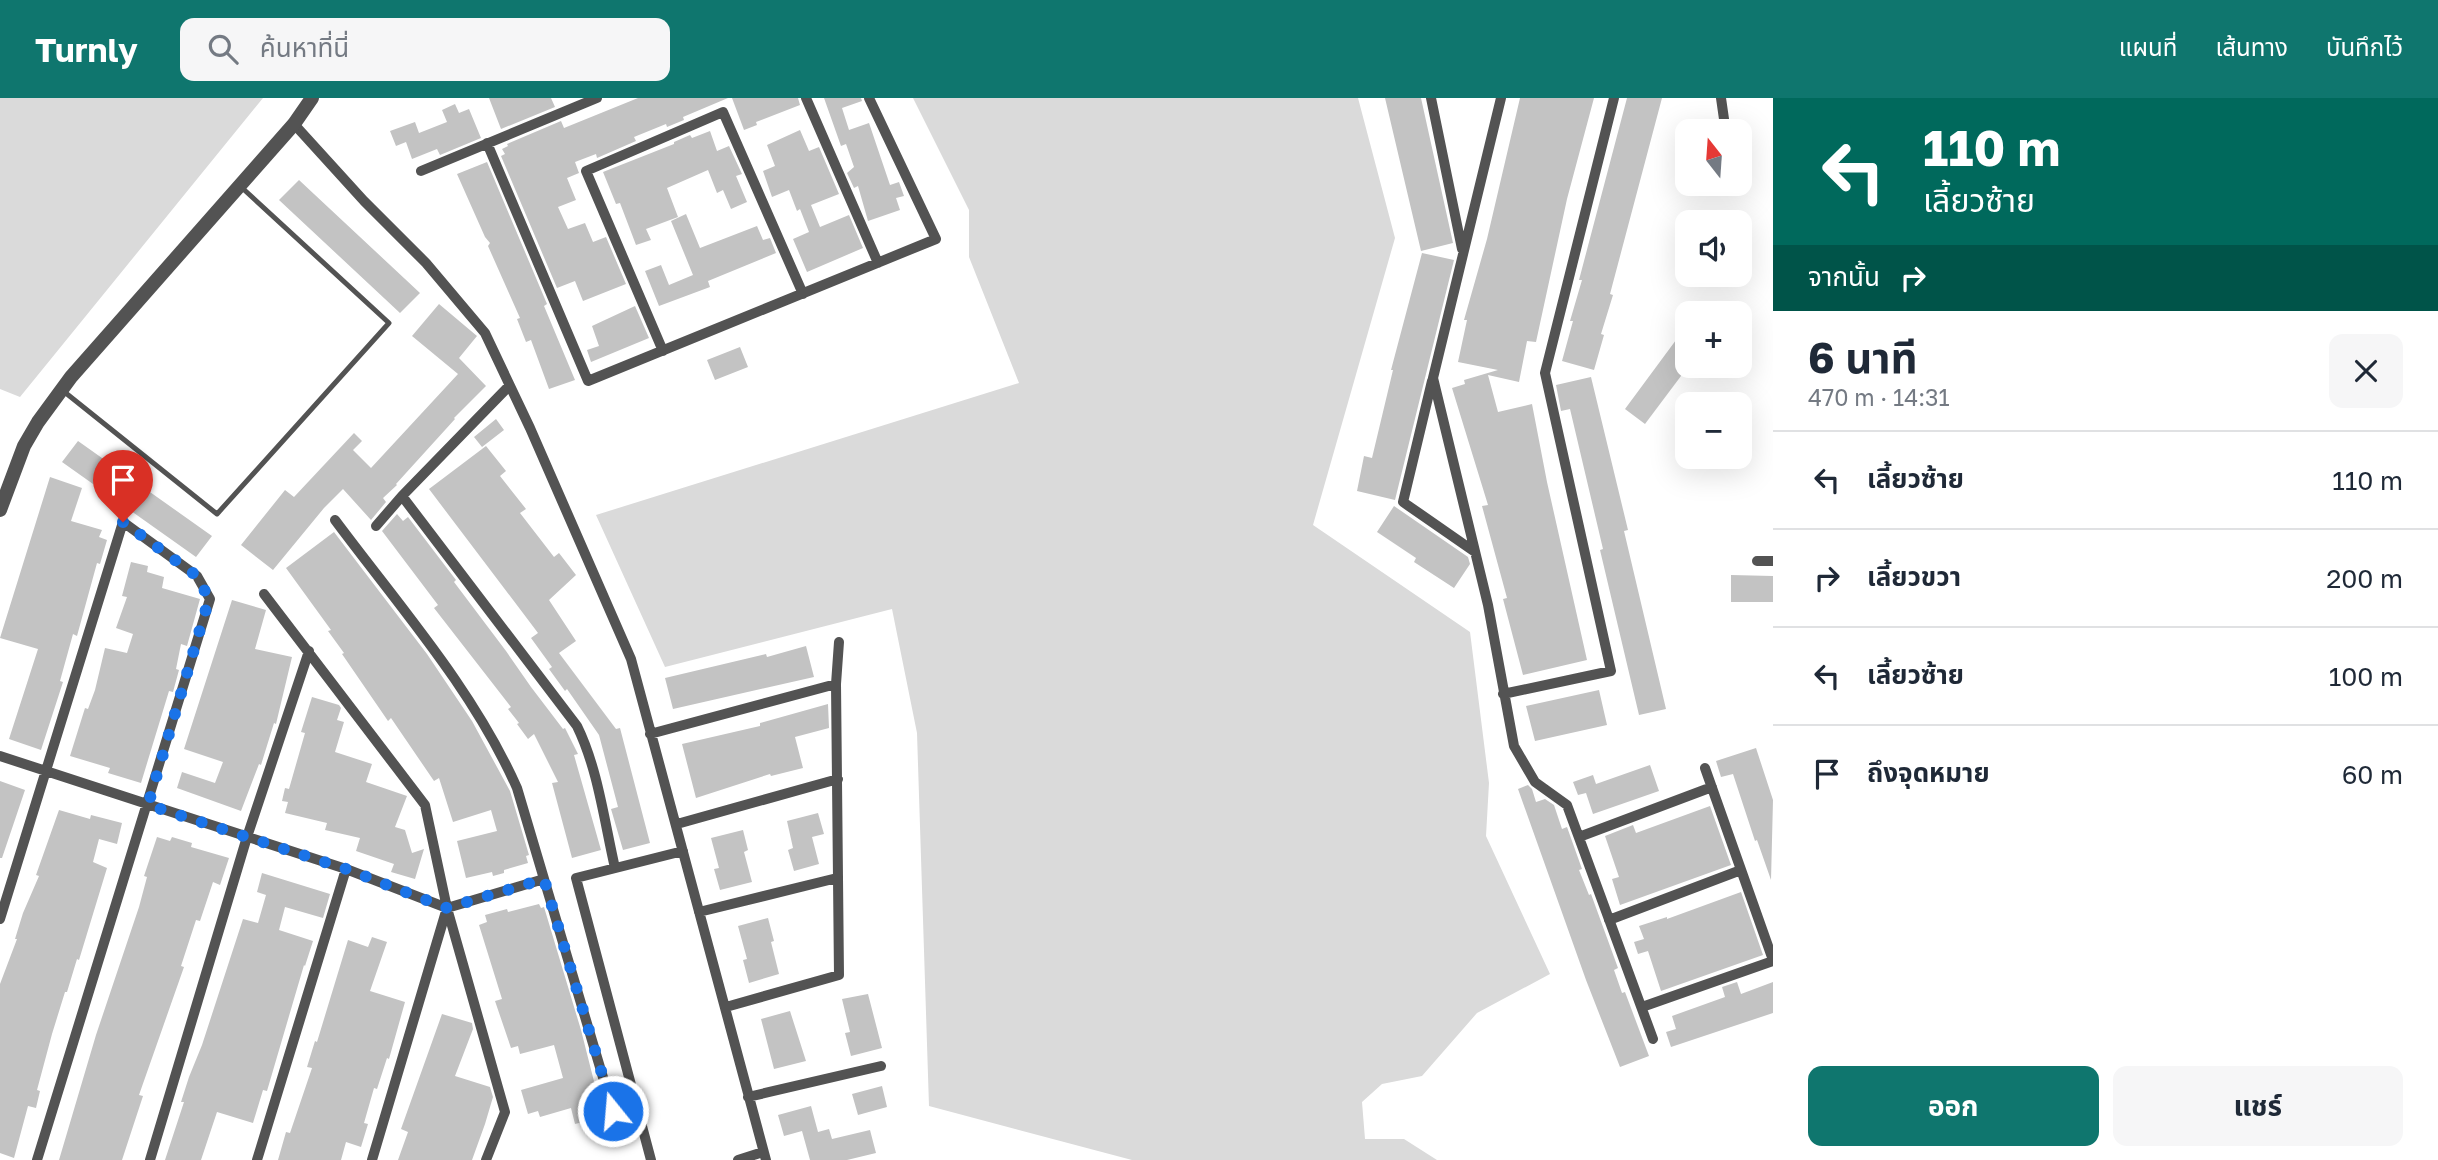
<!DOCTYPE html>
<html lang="th">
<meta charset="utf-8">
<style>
body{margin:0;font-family:"Golos Text","Noto Sans Thai",sans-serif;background:#f6f6f7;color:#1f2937;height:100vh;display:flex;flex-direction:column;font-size:26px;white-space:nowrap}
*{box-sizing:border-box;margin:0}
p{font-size:23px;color:#747a83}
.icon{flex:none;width:38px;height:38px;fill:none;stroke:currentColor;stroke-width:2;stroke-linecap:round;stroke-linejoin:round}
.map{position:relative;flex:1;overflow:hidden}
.sheet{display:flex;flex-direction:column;background:#fff;width:665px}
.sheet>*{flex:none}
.guide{background:#00695c;color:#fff;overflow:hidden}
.needle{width:46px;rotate:343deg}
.buttons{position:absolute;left:1675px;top:21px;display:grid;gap:14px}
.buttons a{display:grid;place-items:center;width:77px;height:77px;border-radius:14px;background:#fff;box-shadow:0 7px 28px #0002;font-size:35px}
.pin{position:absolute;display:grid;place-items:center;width:60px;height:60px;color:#fff;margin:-72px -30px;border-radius:50% 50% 50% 0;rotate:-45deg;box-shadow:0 0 7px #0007}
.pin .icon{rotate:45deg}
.me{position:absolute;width:77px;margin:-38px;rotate:343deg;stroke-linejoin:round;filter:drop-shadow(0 0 5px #0008)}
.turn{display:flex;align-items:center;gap:24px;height:147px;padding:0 35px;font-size:32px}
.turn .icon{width:91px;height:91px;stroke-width:2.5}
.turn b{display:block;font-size:49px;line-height:60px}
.then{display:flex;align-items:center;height:66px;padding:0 35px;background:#0003;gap:14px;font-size:26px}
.round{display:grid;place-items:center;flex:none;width:74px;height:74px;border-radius:14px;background:#f6f6f7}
.overview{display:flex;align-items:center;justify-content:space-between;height:119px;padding:0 35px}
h1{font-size:42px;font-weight:700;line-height:52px}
.cta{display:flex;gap:14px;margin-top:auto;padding:14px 35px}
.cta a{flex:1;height:80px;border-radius:14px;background:#0f766e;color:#fff;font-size:28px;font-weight:700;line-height:80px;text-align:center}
.cta a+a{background:#f6f6f7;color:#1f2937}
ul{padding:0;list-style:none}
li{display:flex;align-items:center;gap:21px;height:98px;padding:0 35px;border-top:2px solid #e0e1e3}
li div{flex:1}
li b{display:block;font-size:26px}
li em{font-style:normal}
header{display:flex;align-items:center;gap:42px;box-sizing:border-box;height:98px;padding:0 35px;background:#0f766e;color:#fff}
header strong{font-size:33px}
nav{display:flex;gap:38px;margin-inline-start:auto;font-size:24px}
.search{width:490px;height:63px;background:#f6f6f7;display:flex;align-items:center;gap:18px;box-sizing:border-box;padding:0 24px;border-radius:14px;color:#747a83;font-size:26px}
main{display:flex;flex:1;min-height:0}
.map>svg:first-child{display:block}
.green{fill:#dadada}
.building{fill:#c3c3c3}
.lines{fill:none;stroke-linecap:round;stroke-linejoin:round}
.service{stroke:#535353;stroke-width:5}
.minor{stroke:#535353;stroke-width:10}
.tertiary{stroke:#535353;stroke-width:14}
.route{stroke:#1a73e8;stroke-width:12;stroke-dasharray:0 21.6}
</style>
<header>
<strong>Turnly</strong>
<div class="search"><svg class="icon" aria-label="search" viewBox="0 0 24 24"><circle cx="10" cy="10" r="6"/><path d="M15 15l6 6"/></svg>ค้นหาที่นี่</div>
<nav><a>แผนที่</a><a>เส้นทาง</a><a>บันทึกไว้</a></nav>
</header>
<main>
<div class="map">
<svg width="1773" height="1062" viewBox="0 0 1773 1062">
<rect width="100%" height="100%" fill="#fff"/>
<path class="green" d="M0 0H263L20 299 0 291Z
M913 0H1358L1395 140 1313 427 1470 534 1489 685 1486 738 1550 876 1477 915 1422 978 1382 986 1362 1004 1365 1041H1404L1437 1062H1132L929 1008 917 635 892 511 665 569 596 417 1019 285 969 159V112Z"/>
<path class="building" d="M489 0H551L555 9 501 31Z
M638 0H728L683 19 684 22 667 29 666 26 634 39 636 43 597 60 596 56 575 64 579 75 567 80 576 102 558 109 568 131 585 125 593 144 606 139 626 186 583 203 575 183 557 190 501 58 505 56 502 51 508 48 507 46 561 23 564 30Z
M732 0H798L800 7 756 24 757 27 744 32Z
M824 0H861L862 3 842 10 849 32 869 25 890 87 899 84 904 98 896 100 900 112 868 123 858 88 854 90 847 75 854 69 846 46 841 48Z
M1385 0H1421L1453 145 1421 153Z
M1520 0H1594L1567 101 1536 244 1527 243 1519 284 1488 277 1498 314 1532 306 1547 384 1587 562 1523 577 1503 501 1507 500 1482 408 1488 407 1452 290 1465 286 1464 282 1498 272 1458 264 1467 222H1464L1487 141Z
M1627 0H1662L1610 196 1613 197 1601 236 1604 237 1594 272 1562 263 1573 223H1570L1582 182H1579Z
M455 6 459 15 469 11 481 40 440 57 437 51 412 61 406 44 396 48 390 33 415 24 419 35 447 24 442 12Z
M800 32 809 53 819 49 839 96 811 107 820 129 849 117 863 150 807 174 793 141 809 134 800 111 797 113 789 92 772 99 763 73 775 68 767 47Z
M710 33 717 53 729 48 742 76 736 78 747 104 731 111 723 92 717 95 708 72 667 90 678 119 646 131 651 142 636 147 620 105 616 106 603 74 674 46V44L690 37 692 40Z
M487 64 547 206 544 208 575 282 549 291 531 242 526 244 517 221 520 220 488 148 490 145 485 139 457 76Z
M299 82 420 195 400 215 279 102Z
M686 116 700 150 757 128 763 142 770 140 776 155 708 183 710 189 659 208 645 173 661 167 669 187 693 177 671 123Z
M1422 155 1454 162 1395 402 1357 393 1364 358 1372 360 1393 272H1391Z
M439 206 477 238 459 260 486 288 454 320 455 321 396 386 397 387 383 400 386 404 371 422 343 391 324 410 273 472 241 447 285 392 294 399 354 335 362 343 353 352 371 370 458 276 412 238Z
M635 208 649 240 591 264 587 252 599 248 592 228Z
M1676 242 1687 250V270L1645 326 1625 311Z
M740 249 748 269 715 282 707 262Z
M1591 279 1628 432 1624 433 1666 611 1639 617 1600 452 1603 451 1570 311 1561 313 1556 287Z
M496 321 504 332 482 349 474 339Z
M78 343 212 438 196 459 62 364Z
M486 348 506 373 500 378 526 411 520 415 554 459 559 455 576 477 549 502 576 543 559 555 616 631 620 630 650 745 623 752 611 711 618 709 599 637 567 591 565 593 549 571 552 569 531 540 538 535 429 391Z
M50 379 82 390 71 423 102 432 99 439 107 442 100 466 97 465 77 538 73 536 60 583 63 584 41 652 9 641 38 551 0 540Z
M1394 408 1468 459 1470 466 1454 490 1414 464 1416 460 1377 434Z
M397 416 403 423 408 419 456 482 454 484 506 553 531 589 563 631 565 630 578 656 574 657 601 752 572 760 552 685 558 684 534 636 528 641 517 626 519 625 508 611 511 609 434 510 438 507 382 433Z
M334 434 427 556 472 623 510 693 529 757 526 758 528 765 504 772V775L493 778 492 774 466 780 457 743 497 733 491 712 453 724 439 680 434 683 391 620 388 623 342 556 344 555 328 533 331 532 286 470Z
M131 464 148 468 147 474 164 479 162 490 200 501 187 548 181 546 176 571 179 572 173 594 169 593 141 685 108 675 110 670 70 658 85 610 88 611 95 592 105 550 127 555 133 536 116 530 127 499 122 498Z
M1731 477 1773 478V504H1731Z
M232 502 266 512 255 551 292 559 276 626 274 625 261 667 259 666 241 713 177 690 182 674 215 685 223 664 184 651Z
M806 548 814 579 673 611 665 580 766 556 767 559Z
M1599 592 1607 627 1535 643 1526 608Z
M312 599 339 607 341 610 337 622 344 624 335 654 372 666 366 684 407 698 395 729 405 732 412 755 424 751 415 781 391 774 394 766 356 753 360 740 325 732 327 725 285 715 288 704 282 703 285 690 289 691 305 635 301 634Z
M828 606 829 630 795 639 803 670 771 678 770 676 696 700 682 646 760 628V625Z
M1756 650 1773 702 1771 782 1757 742 1755 743 1733 676 1721 679 1716 663Z
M1650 667 1659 693 1593 716 1586 695 1578 697 1573 684 1593 677 1596 686Z
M0 683 25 692 2 760H0Z
M1528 687 1532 691 1536 704 1545 701 1554 707 1562 731 1567 729 1582 771 1579 772 1589 797 1591 796 1618 870 1614 872 1622 895 1625 894 1649 958 1620 969 1586 882 1518 691Z
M1710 708 1731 767 1620 807 1612 781 1619 779 1605 738 1633 727 1636 735Z
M59 712 90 721 91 717 122 725 117 746 99 741 93 764 107 770 79 862 77 861 67 894H65L52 936 37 992 40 993 36 1010 28 1008 14 1060 0 1055V886L17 841H15L23 815 39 778 36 777Z
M818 715 824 736 812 739 819 766 794 773 788 752 793 750 787 723Z
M743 732 748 752 744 754 752 784 720 792 714 771 719 770 711 740Z
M157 739 170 743 172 739 192 745 191 749 229 760 220 787 213 784 200 823 196 822 181 868 184 869 139 997 143 998 122 1062H59L96 937 139 809 147 779 144 778Z
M262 775 330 796 323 820 285 809 279 832 313 843 305 868 304 867 267 993 263 992 253 1025 217 1014 201 1062H165L184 1004H181L189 979 202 947 243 821 258 825 266 797 257 794Z
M1741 794 1763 857 1661 893 1648 853 1638 856 1634 844 1644 841 1639 828 1667 819V821Z
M539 806 541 810 544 809 581 932 603 1019 575 1026 571 1010 540 1019 538 1013 528 1016 521 992 563 980 554 947 520 956 518 948 511 950 495 903 502 901 479 827 487 824 485 817 507 811 508 814Z
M768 820 774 843 771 844 779 876 749 885 743 862 747 861 738 828Z
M372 839 387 844 370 893 405 904 389 961 387 960 377 991 374 990 364 1025 368 1026 361 1049 346 1044 341 1062H278L286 1034 290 1035 312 970 307 969 315 943 317 944 348 842 368 849Z
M1737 884 1741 896 1773 884V915L1671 949 1666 934 1676 931 1672 918 1725 899 1722 889Z
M868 896 882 950 851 958 845 935 850 934 842 901Z
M790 913 806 963 774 971 761 921Z
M442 916 472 925 473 931 455 978 490 989 493 999 485 1026 472 1062H398L408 1034 401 1031Z
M882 988 887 1009 858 1017 852 996Z
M811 1008 818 1034 829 1031 832 1041 870 1032 876 1055 847 1062H810L802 1033 784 1038 778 1017Z"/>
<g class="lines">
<path class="service" d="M62 292 217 416 389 225 240 88"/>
<path class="minor" d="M806 0 878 165
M1431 0 1462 151
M1501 0 1433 280 1488 507 1514 648 1535 684 1567 707 1653 941
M294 26 364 103 426 165 485 235 530 330 631 561 766 1062
M1719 33 1725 28 1721 0
M487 45 588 283 936 141 869 0
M421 73 597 0
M663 253 586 73 723 14 803 196
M1432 283 1403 404 1475 454
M402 398 577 628C598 671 604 722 615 770
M335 422C399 508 473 591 517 690L613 1013
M376 428 402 398 509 288
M1757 463H1773
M264 496 425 707 447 810 505 1014 486 1062
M1503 596 1611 573 1545 275 1614 0
M650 636 836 586
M0 658 346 771 447 810 544 781
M1705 670 1773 862
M677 726 838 681
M1579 739 1712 689
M699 814 837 780
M0 821 123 424 197 478 210 501 37 1062
M1609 822 1741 772
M726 909 839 877 836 586 839 544
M1642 909 1773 863
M748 999 881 968
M150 1062 247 739 309 553
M257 1062 346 771
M372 1062 447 810
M651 1062 576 780 683 753
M738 1062 763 1054"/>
<path class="tertiary" d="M0 412 24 348 38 324 71 279 294 26 312 0"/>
</g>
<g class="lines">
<path class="route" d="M123 424 197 478 209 501 148 707 346 771 447 810 544 781 613 1013"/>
</g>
</svg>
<div class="buttons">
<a><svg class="needle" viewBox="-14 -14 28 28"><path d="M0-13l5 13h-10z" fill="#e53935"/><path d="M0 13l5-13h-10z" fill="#747a83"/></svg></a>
<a><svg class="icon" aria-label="sound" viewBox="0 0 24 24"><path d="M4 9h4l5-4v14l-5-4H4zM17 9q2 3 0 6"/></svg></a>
<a>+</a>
<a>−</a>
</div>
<div class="pin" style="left:123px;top:424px;background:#d93025"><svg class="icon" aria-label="arrive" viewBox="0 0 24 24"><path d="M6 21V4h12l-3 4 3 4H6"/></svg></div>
<svg class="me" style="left:613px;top:1013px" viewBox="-20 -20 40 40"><circle r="17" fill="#1a73e8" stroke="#fff" stroke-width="3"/><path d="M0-11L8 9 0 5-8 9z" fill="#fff"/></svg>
</div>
<section class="sheet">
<div class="guide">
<div class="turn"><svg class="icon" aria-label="left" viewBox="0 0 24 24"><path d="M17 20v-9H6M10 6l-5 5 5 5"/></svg><div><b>110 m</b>เลี้ยวซ้าย</div></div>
<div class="then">จากนั้น<svg class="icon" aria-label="right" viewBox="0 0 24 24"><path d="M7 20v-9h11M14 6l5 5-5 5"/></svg></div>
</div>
<div class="overview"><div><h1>6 นาที</h1><p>470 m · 14:31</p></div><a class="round"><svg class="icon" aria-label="close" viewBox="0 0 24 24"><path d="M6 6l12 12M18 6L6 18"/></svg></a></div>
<ul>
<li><svg class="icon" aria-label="left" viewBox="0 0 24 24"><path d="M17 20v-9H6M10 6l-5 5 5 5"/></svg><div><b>เลี้ยวซ้าย</b></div><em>110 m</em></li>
<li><svg class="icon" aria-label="right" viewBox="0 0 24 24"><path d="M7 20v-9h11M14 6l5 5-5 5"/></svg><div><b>เลี้ยวขวา</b></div><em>200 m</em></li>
<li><svg class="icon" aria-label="left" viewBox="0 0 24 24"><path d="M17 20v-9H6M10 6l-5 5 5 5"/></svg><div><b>เลี้ยวซ้าย</b></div><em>100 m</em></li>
<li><svg class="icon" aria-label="arrive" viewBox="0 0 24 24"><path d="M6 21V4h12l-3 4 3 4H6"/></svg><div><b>ถึงจุดหมาย</b></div><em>60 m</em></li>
</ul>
<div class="cta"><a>ออก</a><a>แชร์</a></div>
</section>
</main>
